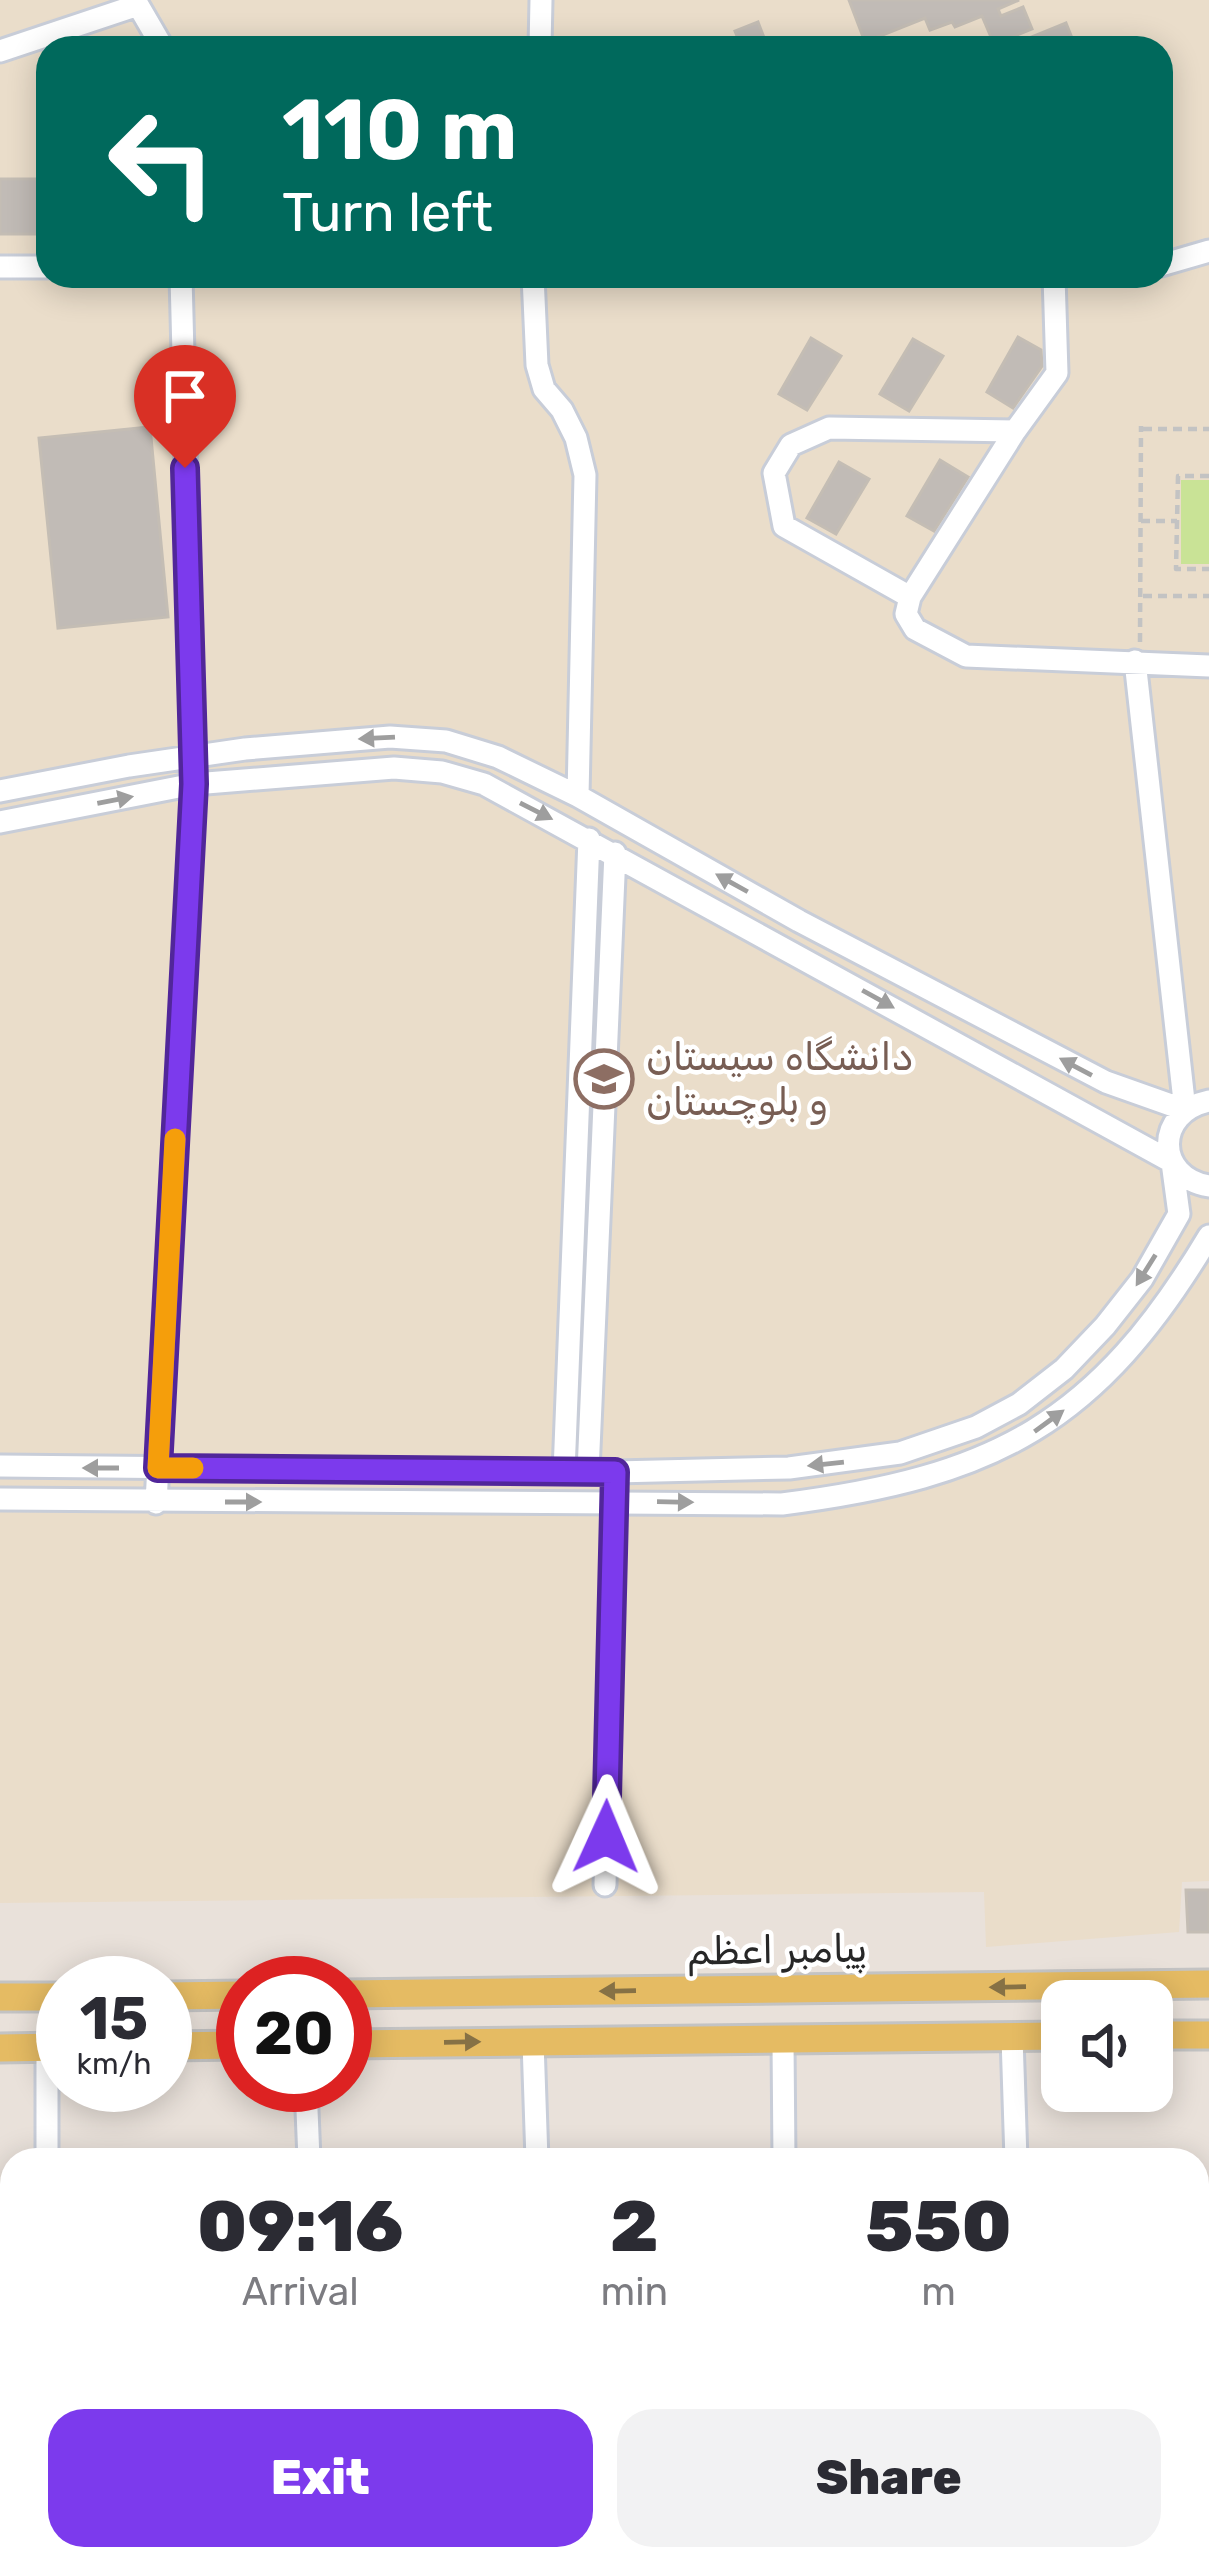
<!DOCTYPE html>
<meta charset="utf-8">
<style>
body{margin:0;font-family:Rubik,Vazirmatn,sans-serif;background:#f2f2f3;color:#2b2b33;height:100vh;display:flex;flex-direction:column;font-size:45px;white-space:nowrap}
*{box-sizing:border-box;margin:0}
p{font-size:39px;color:#7c7c81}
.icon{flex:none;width:66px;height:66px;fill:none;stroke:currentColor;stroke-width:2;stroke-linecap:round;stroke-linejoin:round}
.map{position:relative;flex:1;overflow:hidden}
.side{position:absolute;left:0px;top:2148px;width:1209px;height:423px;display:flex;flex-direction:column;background:#fff;border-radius:36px 36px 0 0;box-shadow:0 6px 30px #0003}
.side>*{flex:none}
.hud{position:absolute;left:36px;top:36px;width:1137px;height:252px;border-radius:36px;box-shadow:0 6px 30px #0003;background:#00695c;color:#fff;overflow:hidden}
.fabs{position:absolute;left:1041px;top:1980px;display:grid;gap:24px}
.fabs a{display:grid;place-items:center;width:132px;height:132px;border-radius:24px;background:#fff;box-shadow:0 6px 30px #0003;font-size:60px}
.speed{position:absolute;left:36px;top:1956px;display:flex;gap:24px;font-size:60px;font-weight:700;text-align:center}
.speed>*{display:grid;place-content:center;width:156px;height:156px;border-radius:50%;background:#fff;box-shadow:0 6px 30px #0003;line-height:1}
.speed small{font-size:30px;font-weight:400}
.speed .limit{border:18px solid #d22;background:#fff;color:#111}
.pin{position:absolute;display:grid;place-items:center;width:102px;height:102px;color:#fff;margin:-123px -51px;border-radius:50% 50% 50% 0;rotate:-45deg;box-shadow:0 0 12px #0007}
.pin .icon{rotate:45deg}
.me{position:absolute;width:132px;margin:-66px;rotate:1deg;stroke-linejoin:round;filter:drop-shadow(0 0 9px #0008)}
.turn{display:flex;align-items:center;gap:42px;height:252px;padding:0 48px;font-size:54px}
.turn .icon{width:156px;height:156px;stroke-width:2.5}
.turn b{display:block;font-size:84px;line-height:102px}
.eta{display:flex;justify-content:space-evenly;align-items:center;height:204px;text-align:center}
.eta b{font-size:72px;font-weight:800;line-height:84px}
.cta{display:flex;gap:24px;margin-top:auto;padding:24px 48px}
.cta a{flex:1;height:138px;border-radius:36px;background:#7c3aed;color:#fff;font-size:48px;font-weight:800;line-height:138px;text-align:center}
.cta a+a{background:#f2f2f3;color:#2b2b33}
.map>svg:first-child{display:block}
.education{fill:#eaddca;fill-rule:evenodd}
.pitch{fill:#c9e396}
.building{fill:#c1bbb6;stroke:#c4bdb4;stroke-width:3}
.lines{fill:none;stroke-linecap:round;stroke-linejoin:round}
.minor-casing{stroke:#c8cdd8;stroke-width:27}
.major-casing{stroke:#c3c3c3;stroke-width:33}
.path{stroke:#c3c3c3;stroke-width:4.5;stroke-dasharray:9 6;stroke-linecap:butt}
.minor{stroke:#fff;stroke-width:21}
.major{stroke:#e5bb63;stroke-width:27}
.oneway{fill:#9e9e9e}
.oneway2{fill:#867145}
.route-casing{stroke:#51269a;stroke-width:30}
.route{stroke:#7c3aed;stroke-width:21}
.slow{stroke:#f59e0b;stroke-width:21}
.labels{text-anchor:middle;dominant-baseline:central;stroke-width:9;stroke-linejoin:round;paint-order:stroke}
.education-label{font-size:39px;fill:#785e54;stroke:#fff;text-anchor:start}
.street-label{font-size:39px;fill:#272727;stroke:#fff}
</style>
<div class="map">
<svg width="1209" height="2569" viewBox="0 0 1209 2569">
<rect width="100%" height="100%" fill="#e9e1da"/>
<path class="education" d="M0 0H1209V1881L1182 1882 1179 1932 986 1947 984 1892 0 1903ZM48 48H1161V276H48Z"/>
<path class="pitch" d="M1181 480H1209V564H1181Z"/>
<path class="building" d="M849 0H1019L998 9 1001 16 1023 7 1032 29 994 44 982 16 955 27 952 22 930 30 925 18 865 42Z
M758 22 768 48H742L735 31Z
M1066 23 1076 48H1007V47Z
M0 179H45V234H0Z
M1018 337 1041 350 1042 366 1013 408 987 392Z
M811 338 841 356 807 410 779 394Z
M913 339 943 356 909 411 880 394Z
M150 427 168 617 58 628 39 438Z
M940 460 968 477 934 531 907 516Z
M839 462 869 479 836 534 807 518Z
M1186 1890H1209V1932H1188Z"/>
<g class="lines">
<g class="minor-casing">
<path id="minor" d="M540 48 541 0
M0 51 138 5 163 48
M1161 265 1209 251
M0 267H48
M533 276 537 365 544 389 562 410 576 438 585 475 578 796
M1015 431 829 428 791 445 774 473 784 526 910 597 906 614 915 629 966 656 1209 666
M910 597 1015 431 1057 373 1054 276
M0 791 129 766 245 749 390 737 446 741 498 757 578 796 799 921 1106 1082 1185 1110 1135 661
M0 822 194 784 394 768 442 772 484 784 1172 1162 1179 1214 1142 1279 1105 1326 1064 1369 1019 1404 976 1427 900 1453 789 1468 615 1472 0 1466
M1209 1101C1155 1112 1155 1177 1209 1186
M564 1472 589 839
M588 1472 615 853
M0 1499 782 1504C995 1477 1097 1424 1209 1236
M156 1503 194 784 181 276
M605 1885 615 1490
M1012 2037 1016 2160
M533 2042 537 2160
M783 2042 784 2160
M47 2047V2160
M306 2085 309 2160
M1197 2469H1209
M47 2559V2569
M325 2559V2569
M821 2559 825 2569
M1032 2559V2569
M515 2569 538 2559"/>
</g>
<g class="major-casing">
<path id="major" d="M345 1994 1209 1984
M165 1996 243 1995
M0 1997H63
M1152 2035H1209
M345 2044 1062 2036
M165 2046 243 2045
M0 2048 63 2047"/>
</g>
<path class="path" d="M1143 429H1209
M1209 476H1178L1176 569H1209
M1141 521H1177
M1143 596H1209
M1140 642 1141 426"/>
<use href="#minor" class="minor"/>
<use href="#major" class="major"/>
</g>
<defs><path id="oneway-solid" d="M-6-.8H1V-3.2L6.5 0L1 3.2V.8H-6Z" transform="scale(3)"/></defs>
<g class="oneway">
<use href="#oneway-solid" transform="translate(377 738) rotate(177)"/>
<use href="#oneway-solid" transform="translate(115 800) rotate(-11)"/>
<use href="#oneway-solid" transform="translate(536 811) rotate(27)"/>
<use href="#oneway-solid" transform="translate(732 883) rotate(-151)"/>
<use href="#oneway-solid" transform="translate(878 999) rotate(29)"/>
<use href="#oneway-solid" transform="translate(1076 1067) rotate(-152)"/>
<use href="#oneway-solid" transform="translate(1146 1270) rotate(122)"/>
<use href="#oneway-solid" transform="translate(1049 1421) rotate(-36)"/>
<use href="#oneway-solid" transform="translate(826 1464) rotate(174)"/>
<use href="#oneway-solid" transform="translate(101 1468) rotate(180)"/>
<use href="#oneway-solid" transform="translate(243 1502)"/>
<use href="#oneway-solid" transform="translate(675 1502) rotate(1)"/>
</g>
<g class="oneway2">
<use href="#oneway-solid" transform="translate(1008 1987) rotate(179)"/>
<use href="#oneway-solid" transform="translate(618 1991) rotate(179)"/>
<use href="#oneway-solid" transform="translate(462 2042) rotate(-1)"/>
</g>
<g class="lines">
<g class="route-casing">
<path id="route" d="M185 468 194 784 158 1468 615 1472 606 1837"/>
</g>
<use href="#route" class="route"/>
<path class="slow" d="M175 1139 158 1468H193"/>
</g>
<defs>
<g id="university-ring" transform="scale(3)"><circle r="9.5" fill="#fff" stroke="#8d6e63" stroke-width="1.5"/><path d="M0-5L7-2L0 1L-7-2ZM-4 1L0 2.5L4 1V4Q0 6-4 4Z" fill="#8d6e63"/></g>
</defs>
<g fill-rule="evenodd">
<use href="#university-ring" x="604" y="1079"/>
</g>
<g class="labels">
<g class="education-label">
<text x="646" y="1057">دانشگاه سیستان<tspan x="646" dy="45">و بلوچستان</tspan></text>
</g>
<g class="street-label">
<text transform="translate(777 1950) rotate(-1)">پیامبر اعظم</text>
</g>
</g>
</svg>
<div class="fabs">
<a><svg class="icon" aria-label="sound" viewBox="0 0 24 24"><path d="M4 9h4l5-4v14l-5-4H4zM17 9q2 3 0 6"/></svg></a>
</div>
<div class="speed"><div>15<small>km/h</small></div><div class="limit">20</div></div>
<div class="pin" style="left:185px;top:468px;background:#d93025"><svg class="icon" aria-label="arrive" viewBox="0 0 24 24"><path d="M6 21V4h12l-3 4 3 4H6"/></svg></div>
<svg class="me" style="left:606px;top:1837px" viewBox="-20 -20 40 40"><path d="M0-17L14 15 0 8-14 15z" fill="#7c3aed" stroke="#fff" stroke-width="4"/></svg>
<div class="hud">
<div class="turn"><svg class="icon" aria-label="left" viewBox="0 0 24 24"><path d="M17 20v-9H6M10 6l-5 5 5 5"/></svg><div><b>110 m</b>Turn left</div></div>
</div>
<section class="side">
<div class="eta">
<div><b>09:16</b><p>Arrival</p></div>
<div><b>2</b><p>min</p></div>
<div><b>550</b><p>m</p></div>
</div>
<div class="cta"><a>Exit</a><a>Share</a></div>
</section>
</div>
